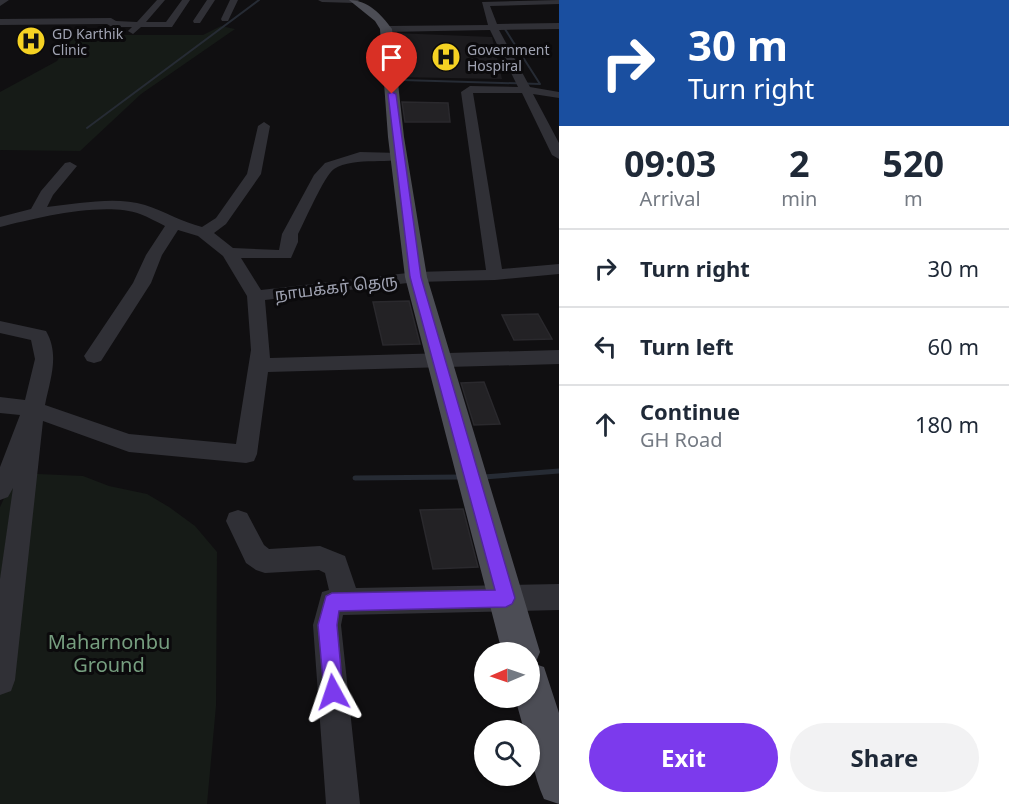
<!DOCTYPE html>
<meta charset="utf-8">
<style>
body{margin:0;font-family:"Noto Sans","Noto Sans Tamil",sans-serif;background:#f2f2f3;color:#1f2937;height:100vh;display:flex;flex-direction:column;font-size:22px;white-space:nowrap}
*{box-sizing:border-box;margin:0}
p{font-size:20px;color:#747a83}
.icon{flex:none;width:33px;height:33px;fill:none;stroke:currentColor;stroke-width:2;stroke-linecap:round;stroke-linejoin:round}
.map{position:relative;flex:1;overflow:hidden}
.drawer{display:flex;flex-direction:column;background:#fff;width:450px}
.drawer>*{flex:none}
.hud{background:#1a4fa0;color:#fff;overflow:hidden}
.needle{width:39px;rotate:268deg}
.tools{position:absolute;left:474px;top:642px;display:grid;gap:12px}
.tools a{display:grid;place-items:center;width:66px;height:66px;border-radius:50%;background:#fff;box-shadow:0 2px 4px #0004;font-size:30px}
.pin{position:absolute;display:grid;place-items:center;width:51px;height:51px;color:#fff;margin:-62px -26px;border-radius:50% 50% 50% 0;rotate:-45deg;box-shadow:0 0 6px #0007}
.pin .icon{rotate:45deg}
.me{position:absolute;width:66px;margin:-33px;rotate:355deg;stroke-linejoin:round;filter:drop-shadow(0 0 4px #0008)}
.turn{display:flex;align-items:center;gap:21px;height:126px;padding:0 30px;font-size:27px}
.turn .icon{width:78px;height:78px;stroke-width:2.5}
.turn b{display:block;font-size:42px;line-height:51px}
.eta{display:flex;justify-content:space-evenly;align-items:center;height:102px;text-align:center}
.eta b{font-size:36px;font-weight:700;line-height:42px}
.primary-button{display:flex;gap:12px;margin-top:auto;padding:12px 30px}
.primary-button a{flex:1;height:69px;border-radius:36px;background:#7c3aed;color:#fff;font-size:24px;font-weight:700;line-height:69px;text-align:center}
.primary-button a+a{background:#f2f2f3;color:#1f2937}
ul{padding:0;list-style:none}
li{display:flex;align-items:center;gap:18px;height:78px;padding:0 30px;border-top:2px solid #e0e1e3}
li div{flex:1}
li b{display:block;font-size:22px}
li em{font-style:normal}
main{display:flex;flex:1;min-height:0}
.map>svg:first-child{display:block}
.built{fill:#1c1b1e}
.green{fill:#161b17}
.lines{fill:none;stroke-linecap:round;stroke-linejoin:round}
.stream-far1{stroke:#262b34;stroke-width:2}
.stream{stroke:#262b34;stroke-width:5}
.building{fill:#232225;stroke:#2a292d;stroke-width:1.5}
.minor{fill:#303036;fill-rule:evenodd}
.major{fill:#4c4d55;fill-rule:evenodd}
.route{fill:#7c3aed;stroke:#51269a;stroke-width:1.5}
.labels{text-anchor:middle;dominant-baseline:central;stroke-width:6;stroke-linejoin:round;paint-order:stroke}
.far-poi-label{font-size:14px;fill:#a0a3b2;stroke:#0b0a0c;text-anchor:start}
.street-label{font-size:16px;fill:#a0a3b2;stroke:#0b0a0c}
.near-park-label{font-size:20px;fill:#769e7f;stroke:#0b0a0c}
</style>
<main>
<div class="map">
<svg width="559" height="804" viewBox="0 0 559 804">
<rect width="100%" height="100%" fill="#100f11"/>
<path class="built" d="M395 33 492 37 502 79 396 77Z"/>
<path class="green" d="M221 26 235 29 141 94 80 151 0 150V92L57 61 75 35H203Z
M16 473 83 476 109 486 147 494 169 507 195 526 217 552 216 706 207 804H0V507Z"/>
<g class="lines">
<path class="stream-far1" d="M402 80 540 84 503 26
M87 128 259 0"/>
<path class="stream" d="M484 477 559 471
M355 478 460 477"/>
</g>
<path class="building" d="M402 102 448 103 450 122H405Z
M409 301 420 344 383 345 373 302Z
M538 314 552 339 514 340 502 315Z
M484 382 500 424 474 425 461 383Z
M463 509 478 567 433 569 420 510Z"/>
<g class="lines">
<path class="minor" d="M0 0H9L0 6Z
M157 0H165L146 22H166L182 0H190L172 27H141L133 34 128 31 132 27H112L107 24 0 25V19L111 18 116 21 137 22Z
M207 0H215L200 23H194L193 21Z
M230 0H238L228 21H222L221 19Z
M318 0H358L359 1 355 3 322 2Z
M559 0V4L490 6 497 24 559 23V29L499 30 530 87 559 92V98L533 94 559 143V159L552 155 522 93H473L502 269 559 264V274L495 280 416 282 265 300 270 358 559 350V364L268 372 257 454 254 461 246 463 129 452 43 421 15 680 11 691 0 695V579L13 488 8 497 0 500V467L20 415 0 413V397L25 400 35 359 31 340 0 333V321L46 331C60 355 50 380 45 405L129 434 236 444 251 350 247 296 223 256 198 236 178 230 162 255 151 283 101 361 94 363 87 361 84 356 133 283 146 255 165 226C157 222 148 217 140 214 104 201 36 218 0 227V217L31 209 41 191 65 163 70 162 77 166 53 195 47 207C79 204 114 196 145 205 164 211 182 222 202 227L216 218 247 174 258 126 264 122 270 126 261 174 226 224 214 233 233 248 279 250 282 234 314 175 325 163 360 152 399 153 406 157C397 165 354 156 334 169 324 176 305 221 298 234V242L291 258H241L261 290 416 272 486 270 461 92 470 86 518 87 490 30 386 32 381 29 386 26 488 25 482 2Z
M238 510 247 513 264 545 269 549 320 546 345 556 356 588 559 584V610L343 615 341 625 360 804H326L313 625 322 592 329 590 325 573 319 570 265 573 256 570 246 563 226 521 229 513Z"/>
<path class="major" d="M349 0C368 0 381 14 392 29L404 137 427 277 540 652 535 664 544 667 559 713V804L544 799C534 776 530 755 530 730H524L515 698H530V652H502L405 277 388 137 380 29 375 21Z"/>
</g>
<path class="route" d="M392 92 396 94 421 277 515 598 512 604 506 607 339 611 337 625 343 692 340 699 333 702 326 699 324 692 318 625 326 596 332 593 495 590 410 277 388 94Z"/>
<defs>
<g id="hospital-disc" transform="scale(1.5)"><circle r="9.5" fill="#f5d223" stroke="#0b0a0c"/><path d="M-5-5h3v3.5h4V-5h3V5h-3V1.5h-4V5h-3Z" fill="#111"/></g>
</defs>
<g fill-rule="evenodd">
<use href="#hospital-disc" x="31" y="41"/>
<use href="#hospital-disc" x="446" y="57"/>
</g>
<g class="labels">
<g class="far-poi-label">
<text x="52" y="33">GD Karthik<tspan x="52" dy="16">Clinic</tspan></text>
<text x="467" y="49">Government<tspan x="467" dy="16">Hospiral</tspan></text>
</g>
<g class="street-label">
<text transform="translate(336 287) rotate(-7)">நாயக்கர் தெரு</text>
</g>
<g class="near-park-label">
<text x="109" y="641">Maharnonbu<tspan x="109" dy="23">Ground</tspan></text>
</g>
</g>
</svg>
<div class="tools">
<a><svg class="needle" viewBox="-14 -14 28 28"><path d="M0-13l5 13h-10z" fill="#e53935"/><path d="M0 13l5-13h-10z" fill="#747a83"/></svg></a>
<a><svg class="icon" aria-label="search" viewBox="0 0 24 24"><circle cx="10" cy="10" r="6"/><path d="M15 15l6 6"/></svg></a>
</div>
<div class="pin" style="left:392px;top:94px;background:#d93025"><svg class="icon" aria-label="arrive" viewBox="0 0 24 24"><path d="M6 21V4h12l-3 4 3 4H6"/></svg></div>
<svg class="me" style="left:333px;top:692px" viewBox="-20 -20 40 40"><path d="M0-17L14 15 0 8-14 15z" fill="#7c3aed" stroke="#fff" stroke-width="4"/></svg>
</div>
<section class="drawer">
<div class="hud">
<div class="turn"><svg class="icon" aria-label="right" viewBox="0 0 24 24"><path d="M7 20v-9h11M14 6l5 5-5 5"/></svg><div><b>30 m</b>Turn right</div></div>
</div>
<div class="eta">
<div><b>09:03</b><p>Arrival</p></div>
<div><b>2</b><p>min</p></div>
<div><b>520</b><p>m</p></div>
</div>
<ul>
<li><svg class="icon" aria-label="right" viewBox="0 0 24 24"><path d="M7 20v-9h11M14 6l5 5-5 5"/></svg><div><b>Turn right</b></div><em>30 m</em></li>
<li><svg class="icon" aria-label="left" viewBox="0 0 24 24"><path d="M17 20v-9H6M10 6l-5 5 5 5"/></svg><div><b>Turn left</b></div><em>60 m</em></li>
<li><svg class="icon" aria-label="ahead" viewBox="0 0 24 24"><path d="M12 20V5M6 11l6-6 6 6"/></svg><div><b>Continue</b><p>GH Road</p></div><em>180 m</em></li>
</ul>
<div class="primary-button"><a>Exit</a><a>Share</a></div>
</section>
</main>
